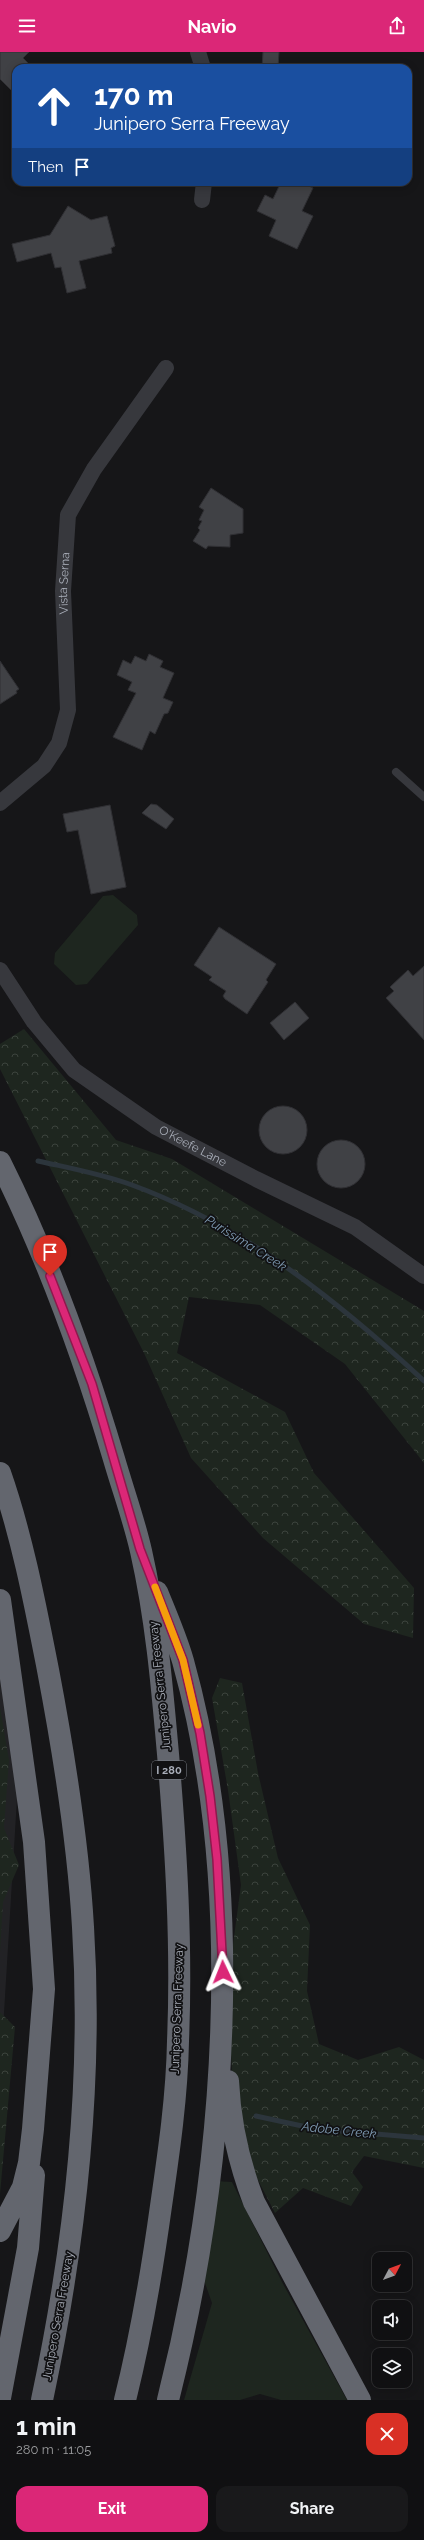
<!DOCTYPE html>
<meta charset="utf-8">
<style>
body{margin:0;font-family:Raleway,sans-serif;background:#19191b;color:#f1f3f6;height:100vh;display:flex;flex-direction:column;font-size:15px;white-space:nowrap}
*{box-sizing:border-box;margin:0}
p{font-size:13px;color:#9c9d9f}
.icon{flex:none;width:22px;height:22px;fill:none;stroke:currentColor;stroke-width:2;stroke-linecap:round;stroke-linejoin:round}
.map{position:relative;height:2348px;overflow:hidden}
.panel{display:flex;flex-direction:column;background:#101012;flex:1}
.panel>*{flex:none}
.guide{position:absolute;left:12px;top:12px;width:400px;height:122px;border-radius:12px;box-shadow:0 2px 10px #0003,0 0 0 1px #303032;background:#1a4fa0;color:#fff;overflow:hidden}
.needle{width:26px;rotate:49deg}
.fabs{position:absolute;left:372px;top:2200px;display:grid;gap:8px}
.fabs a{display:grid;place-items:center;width:40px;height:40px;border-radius:8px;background:#101012;box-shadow:0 2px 10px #0003,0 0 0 1px #303032;font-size:20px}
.pin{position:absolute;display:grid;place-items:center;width:34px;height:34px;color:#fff;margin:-41px -17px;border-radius:50% 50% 50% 0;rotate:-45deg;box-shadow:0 0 4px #0007}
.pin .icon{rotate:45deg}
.me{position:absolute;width:44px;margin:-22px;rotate:358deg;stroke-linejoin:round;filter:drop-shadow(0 0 3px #0008)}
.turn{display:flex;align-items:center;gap:14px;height:84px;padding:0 16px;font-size:18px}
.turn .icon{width:52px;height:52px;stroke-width:2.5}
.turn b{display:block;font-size:28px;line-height:34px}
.then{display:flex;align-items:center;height:38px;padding:0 16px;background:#0003;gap:8px;font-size:15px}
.round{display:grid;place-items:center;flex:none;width:42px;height:42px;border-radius:12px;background:#19191b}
.head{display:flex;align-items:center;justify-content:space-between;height:68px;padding:0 16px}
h1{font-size:24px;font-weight:700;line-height:30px}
.primary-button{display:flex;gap:8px;margin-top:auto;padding:8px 16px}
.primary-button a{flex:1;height:46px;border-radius:12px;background:#db2777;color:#fff;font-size:16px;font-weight:700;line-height:46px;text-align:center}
.primary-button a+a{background:#19191b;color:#f1f3f6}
header{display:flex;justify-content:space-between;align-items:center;height:52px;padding:0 16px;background:#db2777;color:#fff;font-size:18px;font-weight:700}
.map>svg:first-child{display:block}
.built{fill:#222225}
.grass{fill:#1e261f}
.forest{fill:url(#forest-crowns)}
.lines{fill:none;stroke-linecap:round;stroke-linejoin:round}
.stream{stroke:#2c353c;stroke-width:5}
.building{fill:#404145;stroke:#303034}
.service{stroke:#37383d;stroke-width:8}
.minor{stroke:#37383d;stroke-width:16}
.motorway{stroke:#63666e;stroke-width:22}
.route-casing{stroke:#8e194d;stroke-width:10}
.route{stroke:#db2777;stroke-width:7}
.slow{stroke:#f59e0b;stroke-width:7}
.labels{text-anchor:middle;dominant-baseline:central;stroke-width:3.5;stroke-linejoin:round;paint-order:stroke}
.shield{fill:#111113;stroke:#7b7e86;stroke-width:1}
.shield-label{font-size:11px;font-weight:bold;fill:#a8adb8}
.street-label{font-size:12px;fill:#a8adb8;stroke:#111113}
.water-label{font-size:13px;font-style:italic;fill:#7f9bb3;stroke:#111113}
</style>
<header><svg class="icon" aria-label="menu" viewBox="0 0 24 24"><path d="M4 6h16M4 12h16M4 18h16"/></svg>Navio<svg class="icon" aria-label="share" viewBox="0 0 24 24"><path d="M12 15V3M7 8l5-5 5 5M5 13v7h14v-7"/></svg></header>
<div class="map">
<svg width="424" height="2348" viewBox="0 0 424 2348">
<defs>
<pattern id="forest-crowns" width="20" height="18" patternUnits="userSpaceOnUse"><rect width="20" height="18" fill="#1e261f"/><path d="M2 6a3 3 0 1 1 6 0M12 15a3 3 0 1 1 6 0" fill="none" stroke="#3c433d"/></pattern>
</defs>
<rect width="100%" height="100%" fill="#161618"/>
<path class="built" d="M0 1575 22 1664 0 2027Z"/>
<path class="grass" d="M113 843 137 863 138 873 87 932 76 933 54 912 55 901 103 844Z
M214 2129 232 2130 282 2230 347 2348H281L260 2342 240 2348H184L212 2251 200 2217Z"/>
<path class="forest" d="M24 977 116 1088 172 1107 424 1259V1411L345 1312 260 1253 189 1245 177 1301 285 1360 314 1421 414 1536 413 1586 364 1572 263 1486 191 1406 144 1301 0 1017V992Z
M220 1626 242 1631 258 1721 278 1806 310 1873 307 1939 319 1992 358 2008 399 1995 424 2008V2116L364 2104 352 2120 363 2135 351 2154 303 2136 275 2161 242 2097 232 2019 227 1937 241 1833 228 1738 212 1646Z
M0 1655 9 1708 4 1776 19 1813 3 1850 0 1901Z
M0 1960 15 1975 0 2142Z"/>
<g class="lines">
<path class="stream" d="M38 1109C69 1116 102 1122 132 1133 244 1174 337 1248 424 1329
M256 2064 316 2077 424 2086"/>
</g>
<path class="building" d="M0 0H29L23 6 33 16H16V43L0 27Z
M263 0H279L278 16H262Z
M281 130H301L313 136 302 159 313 164 297 197 269 184 276 168 257 159 265 143 273 147Z
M68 154 91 168 107 164 115 194 111 196 112 201 79 209 86 236 67 241 61 215 55 216 51 201 17 210 12 192 50 183Z
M211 436 243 457V481L230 483V495L208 494 206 497 193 489 200 478 198 476 202 469 199 468 204 458 199 455Z
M149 602 163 609 160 615 174 621 163 646 173 650 168 661 164 662 155 682 150 679 142 698 113 685 136 641 128 638 132 630 117 623 123 608 131 612 135 604 146 609Z
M0 609 19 637 16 639 17 641 0 652Z
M151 752 157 753 174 767 166 777 142 761Z
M110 753 126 835 91 842 78 778 67 780 63 762Z
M219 875 276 912 266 928 268 930 247 962 225 947 223 944 226 939 209 928 212 925 194 913Z
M424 914V988L386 946 394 939 390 935 408 918 413 924Z
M295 950 309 966 284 988 270 971Z
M259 1078a24 24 0 1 1 48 0a24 24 0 1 1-48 0Z
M317 1112a24 24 0 1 1 48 0a24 24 0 1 1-48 0Z"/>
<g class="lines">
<path class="service" d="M396 720 424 745"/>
<g class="minor">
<path d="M198 0 203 16"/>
<path d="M202 148 204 130"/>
<path id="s1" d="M0 751 44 714 59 691 68 658 63 539 68 463 94 417 166 316"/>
<path id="s2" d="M0 918 34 970 74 1018 156 1075 256 1127 355 1175 424 1224"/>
</g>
<path class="motorway" d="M0 1110C47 1204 84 1306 114 1407 123 1438 134 1468 141 1499 156 1565 162 1634 168 1702 176 1797 182 1893 178 1989 177 2044 169 2099 161 2154 152 2219 141 2284 125 2348
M0 1421C22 1484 35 1552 48 1618 64 1702 78 1789 83 1875 93 2033 75 2193 42 2348
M157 1540C166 1562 176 1585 183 1609 247 1839 226 2118 168 2348
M0 1548 34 1790 44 1937 33 2077 29 2111 23 2135 0 2179
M228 2029C230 2072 239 2111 254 2150L360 2348
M0 2346 28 2196 34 2123"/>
</g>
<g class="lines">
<g class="route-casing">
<path id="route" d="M50 1224 92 1332 140 1497 183 1608 200 1681 210 1744 217 1807 223 1920"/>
</g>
<use href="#route" class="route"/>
<path class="slow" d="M155 1535 183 1608 198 1673"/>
</g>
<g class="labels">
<rect class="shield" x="152" y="1709" width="34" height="18" rx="3"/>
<g class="shield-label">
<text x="169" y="1718">I 280</text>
</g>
<g class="street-label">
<text stroke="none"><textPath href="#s1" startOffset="246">Vista Serna</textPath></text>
<text stroke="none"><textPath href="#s2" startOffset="266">O'Keefe Lane</textPath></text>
<text transform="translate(160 1634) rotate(-96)">Junipero Serra Freeway</text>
<text transform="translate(177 1957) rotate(-88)">Junipero Serra Freeway</text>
<text transform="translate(58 2264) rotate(-80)">Junipero Serra Freeway</text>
</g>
<g class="water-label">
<text transform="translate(246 1191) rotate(32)">Purissima Creek</text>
<text transform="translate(339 2078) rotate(6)">Adobe Creek</text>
</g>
</g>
</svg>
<div class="fabs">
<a><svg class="needle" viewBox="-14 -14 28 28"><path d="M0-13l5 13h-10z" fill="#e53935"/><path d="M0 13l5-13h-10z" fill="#9c9d9f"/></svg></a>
<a><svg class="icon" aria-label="sound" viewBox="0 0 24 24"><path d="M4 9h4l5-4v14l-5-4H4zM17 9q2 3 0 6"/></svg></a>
<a><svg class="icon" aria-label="layers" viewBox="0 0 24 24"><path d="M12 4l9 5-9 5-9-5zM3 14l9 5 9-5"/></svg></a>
</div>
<div class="pin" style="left:50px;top:1224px;background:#d93025"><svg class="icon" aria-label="arrive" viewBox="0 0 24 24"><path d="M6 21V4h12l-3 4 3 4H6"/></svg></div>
<svg class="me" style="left:223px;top:1920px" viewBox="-20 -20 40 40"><path d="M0-17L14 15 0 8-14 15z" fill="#db2777" stroke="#fff" stroke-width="4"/></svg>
<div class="guide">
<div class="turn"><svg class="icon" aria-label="ahead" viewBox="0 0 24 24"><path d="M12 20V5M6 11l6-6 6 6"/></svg><div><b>170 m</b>Junipero Serra Freeway</div></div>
<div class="then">Then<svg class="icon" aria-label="arrive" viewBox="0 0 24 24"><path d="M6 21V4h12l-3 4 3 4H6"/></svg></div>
</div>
</div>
<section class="panel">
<div class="head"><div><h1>1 min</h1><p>280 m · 11:05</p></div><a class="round" style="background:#d93025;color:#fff"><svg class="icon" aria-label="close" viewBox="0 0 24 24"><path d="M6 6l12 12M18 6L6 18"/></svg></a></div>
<div class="primary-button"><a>Exit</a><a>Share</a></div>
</section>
